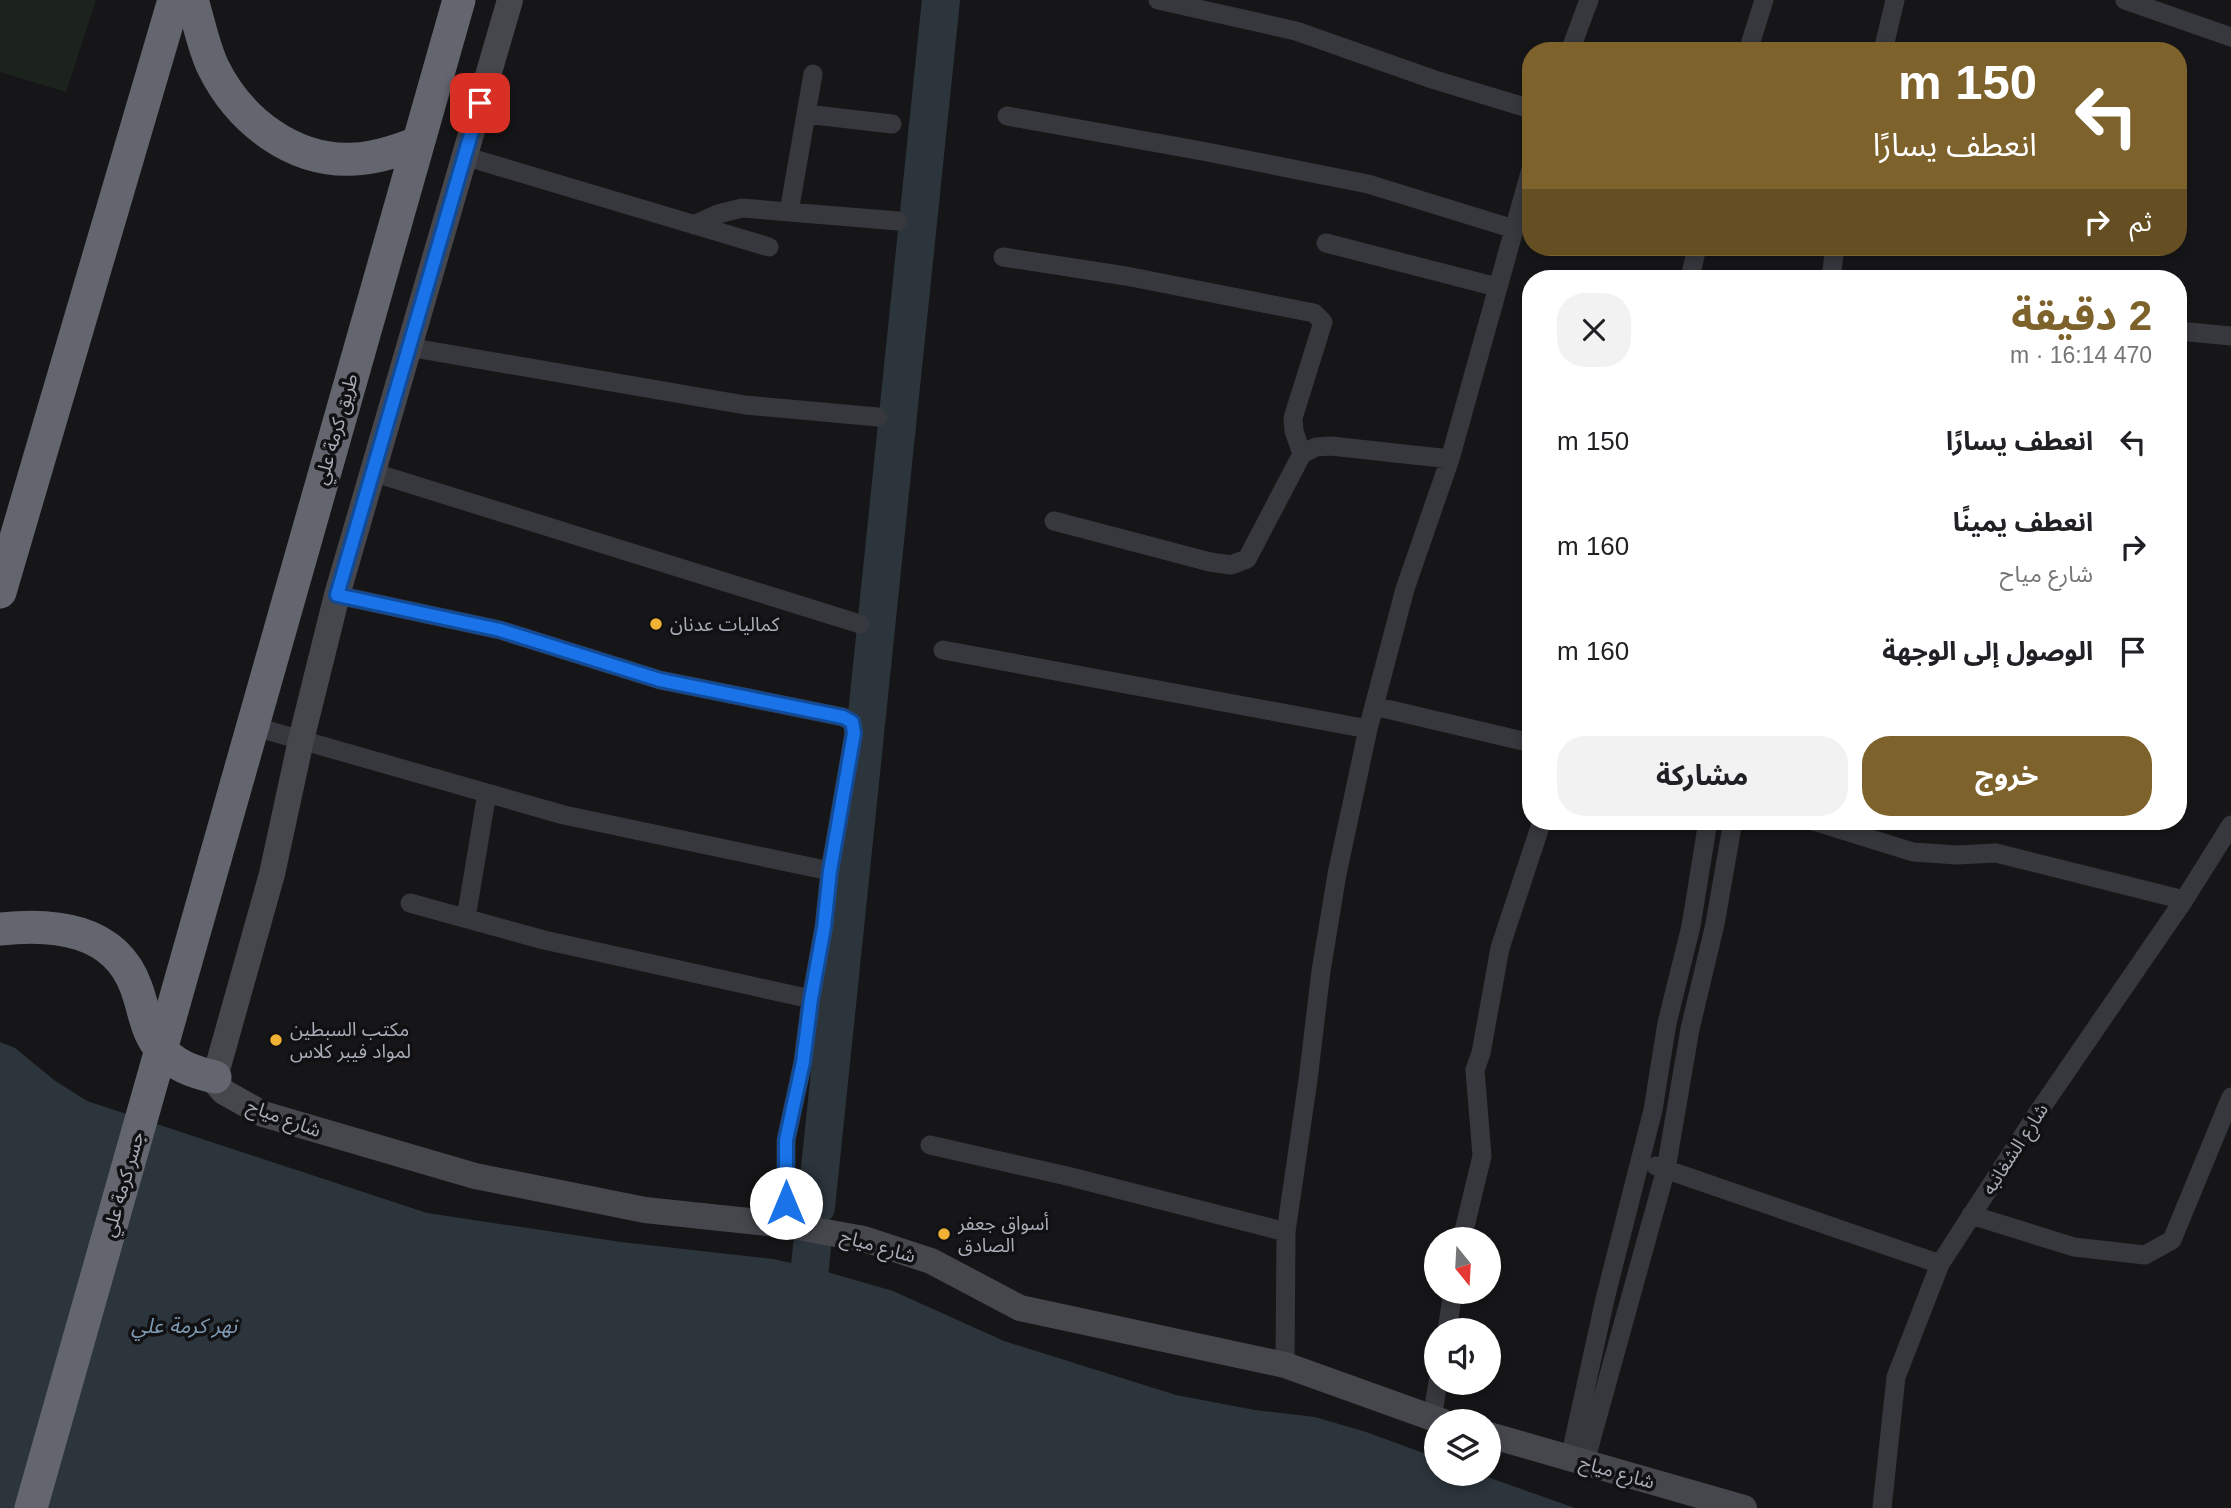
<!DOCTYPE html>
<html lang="ar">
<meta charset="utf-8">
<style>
body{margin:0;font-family:Arial,"Noto Sans Arabic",sans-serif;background:#f2f2f2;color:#202124;direction:rtl;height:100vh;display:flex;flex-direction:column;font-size:26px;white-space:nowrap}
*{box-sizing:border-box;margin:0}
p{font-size:23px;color:#757577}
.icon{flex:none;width:38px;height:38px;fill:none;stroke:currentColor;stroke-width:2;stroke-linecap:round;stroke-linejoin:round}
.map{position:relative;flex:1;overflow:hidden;direction:ltr}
.details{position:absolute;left:1522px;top:270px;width:665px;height:560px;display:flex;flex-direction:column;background:#fff;border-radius:28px;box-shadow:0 4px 10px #0003;direction:rtl}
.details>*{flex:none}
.top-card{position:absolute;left:1522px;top:42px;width:665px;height:214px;border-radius:28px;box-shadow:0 4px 10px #0003;direction:rtl;background:#7e622b;color:#fff;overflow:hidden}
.needle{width:46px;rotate:162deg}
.tools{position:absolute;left:1424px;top:1227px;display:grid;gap:14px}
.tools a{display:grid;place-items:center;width:77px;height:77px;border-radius:50%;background:#fff;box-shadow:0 4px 10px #0003;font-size:35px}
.pin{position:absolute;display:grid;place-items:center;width:60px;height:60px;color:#fff;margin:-30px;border-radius:14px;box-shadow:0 4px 10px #0006}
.me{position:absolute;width:77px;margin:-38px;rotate:0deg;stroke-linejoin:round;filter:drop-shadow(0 0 5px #0008)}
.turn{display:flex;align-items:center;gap:24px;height:147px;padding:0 35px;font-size:32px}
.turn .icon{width:91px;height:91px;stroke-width:2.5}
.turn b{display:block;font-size:49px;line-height:60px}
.then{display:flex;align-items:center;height:66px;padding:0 35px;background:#0003;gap:14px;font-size:26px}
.round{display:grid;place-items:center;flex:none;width:74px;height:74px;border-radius:28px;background:#f2f2f2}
.summary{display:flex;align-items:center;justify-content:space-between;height:119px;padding:0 35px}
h1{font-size:42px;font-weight:700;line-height:52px;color:#7e622b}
.button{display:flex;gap:14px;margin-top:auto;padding:14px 35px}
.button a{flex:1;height:80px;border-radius:28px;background:#7e622b;color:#fff;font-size:28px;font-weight:700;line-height:80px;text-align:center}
.button a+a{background:#f2f2f2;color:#202124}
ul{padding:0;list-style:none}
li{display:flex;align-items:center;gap:21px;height:105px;padding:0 35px}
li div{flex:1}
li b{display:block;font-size:26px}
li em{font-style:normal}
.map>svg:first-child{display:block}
.green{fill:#1c231d}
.water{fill:#2c353c}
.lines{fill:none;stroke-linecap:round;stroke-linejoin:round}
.river{stroke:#2c353c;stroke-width:38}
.street{stroke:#37383d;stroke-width:19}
.secondary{stroke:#45474d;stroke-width:26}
.highway{stroke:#63666e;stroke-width:33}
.highway-bridge{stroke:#63666e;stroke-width:33}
.route-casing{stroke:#114b97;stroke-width:18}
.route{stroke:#1a73e8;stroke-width:12}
.poi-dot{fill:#f2b134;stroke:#111113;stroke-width:2.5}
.labels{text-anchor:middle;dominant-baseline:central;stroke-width:7;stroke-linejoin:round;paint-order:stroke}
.street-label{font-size:19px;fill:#a8adb8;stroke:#111113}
.poi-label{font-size:19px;fill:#a8adb8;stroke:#111113;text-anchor:start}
.water-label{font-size:21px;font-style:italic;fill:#7f9bb3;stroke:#111113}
</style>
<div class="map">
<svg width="2231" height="1508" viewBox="0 0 2231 1508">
<rect width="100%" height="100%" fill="#161618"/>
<path class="green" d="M0 0H96L66 92 0 72Z"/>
<path class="water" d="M0 1042 15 1048 54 1080 87 1101 427 1213 621 1242 773 1259 810 1267 893 1291 1004 1341 1176 1395 1255 1410 1315 1417 1366 1432 1437 1458V1474H1479L1575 1508H0Z"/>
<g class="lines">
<path class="river" d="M816 1207 941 0
M810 1267 812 1246"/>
<path class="street" d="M1158 0 1296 31 1435 80 1531 109
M2125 0 2231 37
M1570 51 1589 0
M1748 51 1764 0
M1883 51 1895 0
M806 114 892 124
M1007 116 1202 151 1368 184 1514 229
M464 156 769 247
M789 212 813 74
M694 225 718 214 742 208 898 221
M1326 243 1497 287
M1003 257 1126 276 1314 313 1323 322 1293 418 1294 431 1302 454
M1690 278 1697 247
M1831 278 1835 247
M2179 331 2231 336
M408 347 745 405 878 417
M372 472 860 624
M1054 521 1210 562 1231 565 1247 559 1302 454 1316 447 1331 446 1450 459
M337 595 500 630 660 680 843 717 852 722 854 733 830 871 824 927 811 999 803 1062 786 1140V1225
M943 650 1368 729
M1374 706 1531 743
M252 726 564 815 830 871
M1813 821 1913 852 1957 855 1996 853 2184 900
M410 903 544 940 811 999
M466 918 487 793
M930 1145 1067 1176 1286 1232
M1656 1166 1940 1264
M1971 1215 2074 1247 2145 1255 2172 1240 2231 1097
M1462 1239 1482 1156 1475 1070 1481 1053 1500 948 1542 821
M1447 1330 1453 1292
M1285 1365 1286 1232 1308 1080 1321 971 1337 874 1368 729 1405 589 1450 459 1531 169
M1432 1419 1438 1382
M1570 1458 1605 1299 1653 1110 1667 1023 1691 926 1708 821
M1585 1462 1666 1169 1690 1029 1715 924 1733 821
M1882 1508 1896 1377 1940 1264 2039 1111 2184 900 2231 825"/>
<path class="secondary" d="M510 0 337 595 301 740 272 874 215 1077 216 1083 224 1092 263 1114 475 1176 645 1210 786 1225 864 1239 931 1261 1020 1308 1285 1365 1441 1421
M1489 1435 1744 1508"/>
<path class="highway" d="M192 0C199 22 203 46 213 67 239 120 293 163 355 159 377 158 397 151 417 143
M0 592 174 0
M215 859 459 0
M0 929C54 923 115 929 136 987 144 1008 145 1029 159 1047 173 1065 193 1072 215 1077"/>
<path class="highway-bridge" d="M31 1508 215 859"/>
</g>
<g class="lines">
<g class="route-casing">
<path id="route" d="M480 103 337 595 500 630 660 680 843 717 852 722 854 733 830 871 824 927 811 999 803 1062 786 1140V1203"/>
</g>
<use href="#route" class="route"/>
</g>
<g class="poi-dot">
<circle cx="656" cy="624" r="7"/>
<circle cx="276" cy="1040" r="7"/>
<circle cx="944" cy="1234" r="7"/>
</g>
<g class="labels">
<g class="street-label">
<text transform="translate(336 429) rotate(-74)">طريق كرمة علي</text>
<text transform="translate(284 1118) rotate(20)">شارع مياح</text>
<text transform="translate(2015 1149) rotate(-57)">شارع الشغانبه</text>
<text transform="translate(123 1184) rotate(-74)">جسر كرمة علي</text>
<text transform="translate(878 1246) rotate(16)">شارع مياح</text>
<text transform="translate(1617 1472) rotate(16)">شارع مياح</text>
</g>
<g class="poi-label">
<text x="670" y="624">كماليات عدنان</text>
<text x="290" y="1029">مكتب السبطين<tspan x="290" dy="22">لمواد فيبر كلاس</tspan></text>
<text x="958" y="1223">أسواق جعفر<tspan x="958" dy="22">الصادق</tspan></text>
</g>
<g class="water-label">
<text x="184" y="1325">نهر كرمة علي</text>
</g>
</g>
</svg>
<div class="tools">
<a><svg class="needle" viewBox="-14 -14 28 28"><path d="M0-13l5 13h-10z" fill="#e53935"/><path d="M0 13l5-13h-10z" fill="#757577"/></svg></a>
<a><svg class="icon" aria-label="sound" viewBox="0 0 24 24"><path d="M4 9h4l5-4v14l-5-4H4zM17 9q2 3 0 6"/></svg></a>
<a><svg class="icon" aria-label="layers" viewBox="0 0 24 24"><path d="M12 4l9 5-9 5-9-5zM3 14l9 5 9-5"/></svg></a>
</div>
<div class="pin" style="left:480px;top:103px;background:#d93025"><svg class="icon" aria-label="arrive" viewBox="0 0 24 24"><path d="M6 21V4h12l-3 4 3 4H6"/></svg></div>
<svg class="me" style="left:786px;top:1203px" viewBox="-20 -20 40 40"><circle r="19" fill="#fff"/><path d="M0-13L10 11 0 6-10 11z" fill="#1a73e8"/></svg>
<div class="top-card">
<div class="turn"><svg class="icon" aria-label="left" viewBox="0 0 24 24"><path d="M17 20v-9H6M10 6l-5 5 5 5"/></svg><div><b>150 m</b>انعطف يسارًا</div></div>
<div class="then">ثم<svg class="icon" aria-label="right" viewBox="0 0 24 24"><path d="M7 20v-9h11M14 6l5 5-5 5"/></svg></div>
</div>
<section class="details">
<div class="summary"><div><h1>2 دقيقة</h1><p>470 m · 16:14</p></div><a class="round"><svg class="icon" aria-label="close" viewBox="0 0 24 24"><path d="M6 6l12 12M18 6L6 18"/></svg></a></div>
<ul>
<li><svg class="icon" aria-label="left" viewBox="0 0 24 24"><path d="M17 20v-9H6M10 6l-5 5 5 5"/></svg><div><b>انعطف يسارًا</b></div><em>150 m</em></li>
<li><svg class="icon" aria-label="right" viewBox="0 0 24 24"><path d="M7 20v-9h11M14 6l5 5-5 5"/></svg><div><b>انعطف يمينًا</b><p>شارع مياح</p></div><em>160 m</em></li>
<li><svg class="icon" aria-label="arrive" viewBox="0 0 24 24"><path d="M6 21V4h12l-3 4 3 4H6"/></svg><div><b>الوصول إلى الوجهة</b></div><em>160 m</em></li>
</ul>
<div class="button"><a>خروج</a><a>مشاركة</a></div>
</section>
</div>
